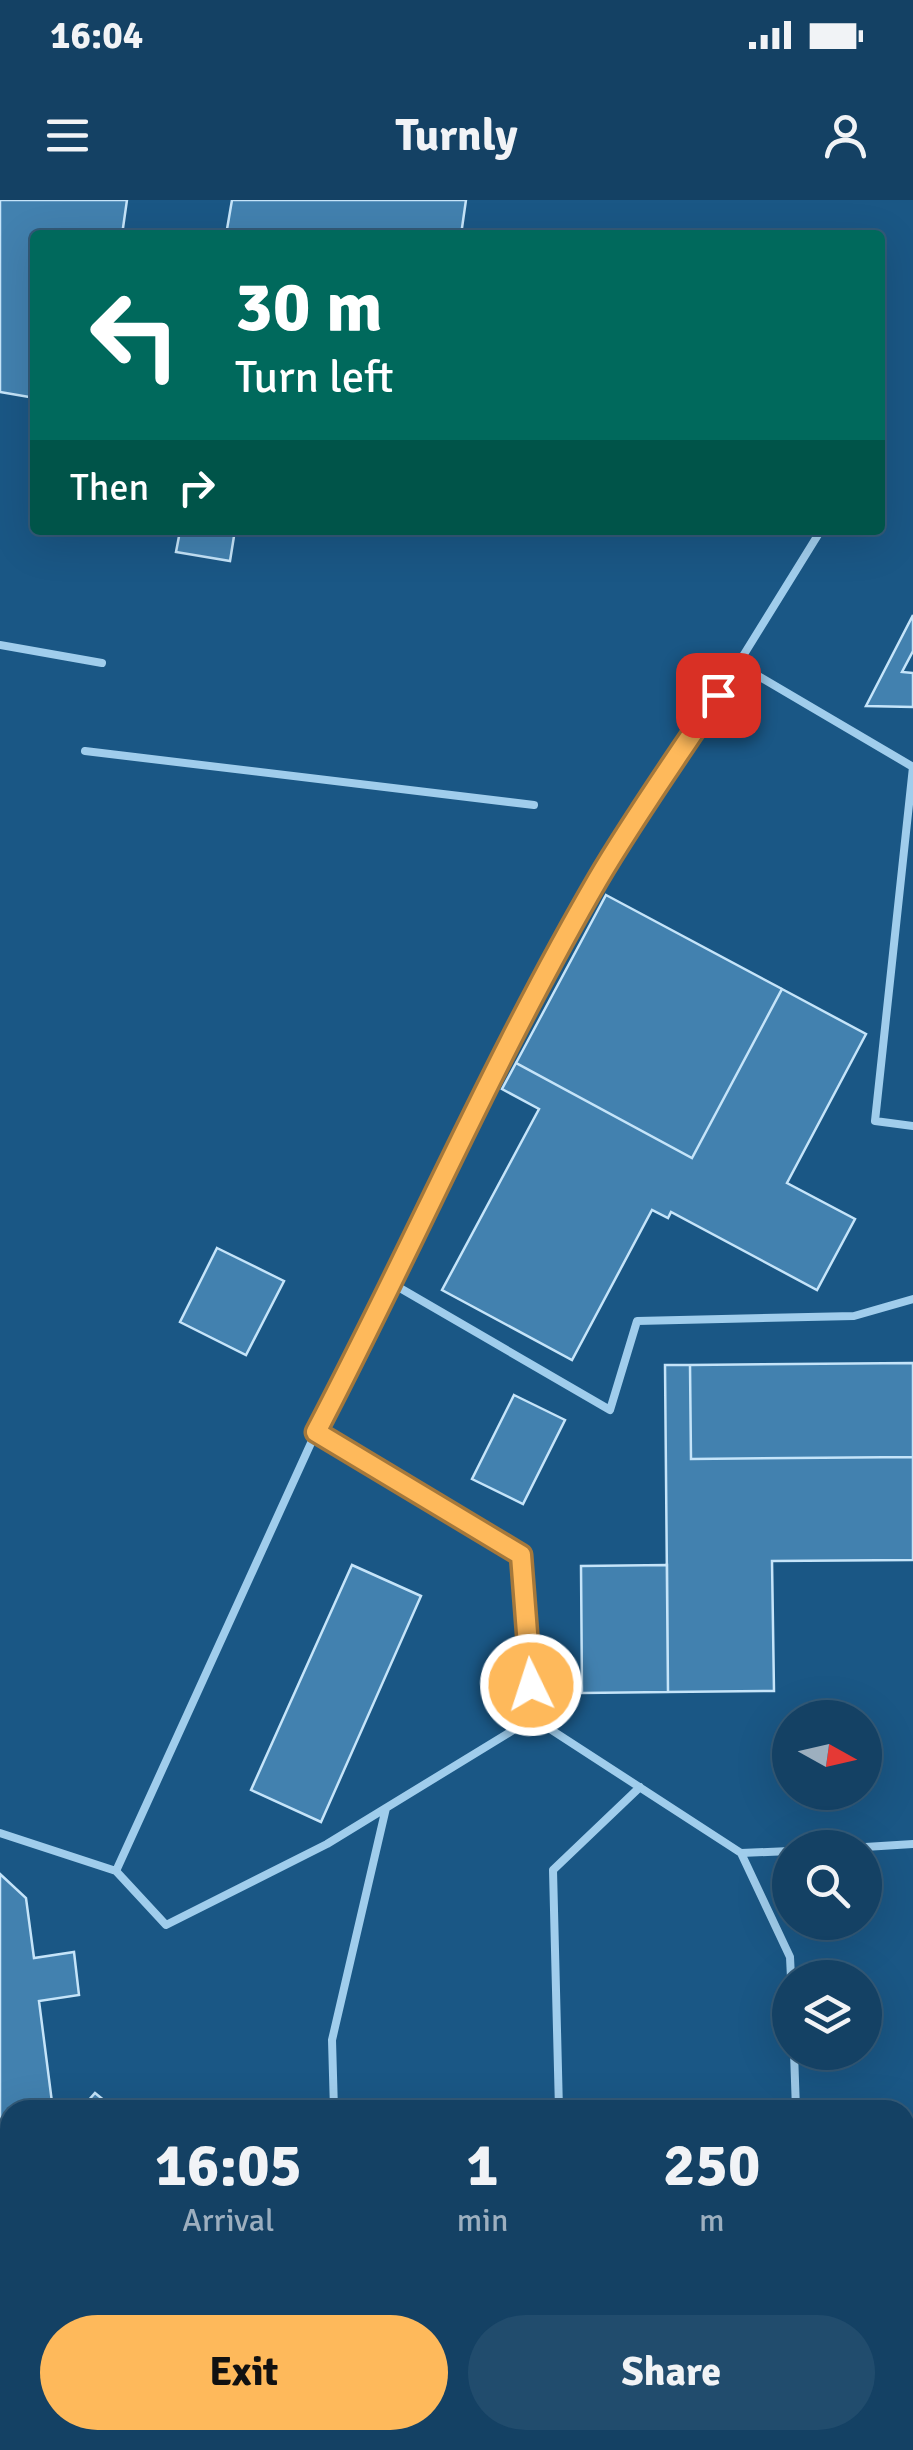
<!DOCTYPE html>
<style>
body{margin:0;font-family:Signika,sans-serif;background:#214c6d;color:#f1f3f6;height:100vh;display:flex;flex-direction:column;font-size:38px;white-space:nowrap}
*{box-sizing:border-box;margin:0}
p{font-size:32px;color:#9dafbf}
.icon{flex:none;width:55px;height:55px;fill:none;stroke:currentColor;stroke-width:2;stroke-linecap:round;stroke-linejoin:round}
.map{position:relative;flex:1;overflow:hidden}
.details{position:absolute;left:0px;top:1900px;width:915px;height:350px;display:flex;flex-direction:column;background:#144164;border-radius:30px 30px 0 0;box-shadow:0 10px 40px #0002,0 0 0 2px #335a78}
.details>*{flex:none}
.guide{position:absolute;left:30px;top:30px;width:855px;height:305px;border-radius:10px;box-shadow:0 10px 40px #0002,0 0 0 2px #335a78;background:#00695c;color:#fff;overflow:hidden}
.needle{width:65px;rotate:98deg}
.fabs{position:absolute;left:772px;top:1500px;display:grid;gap:20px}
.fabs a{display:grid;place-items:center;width:110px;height:110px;border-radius:50%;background:#144164;box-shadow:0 10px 40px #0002,0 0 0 2px #335a78;font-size:50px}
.pin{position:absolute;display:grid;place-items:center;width:85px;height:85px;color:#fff;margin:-42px;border-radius:20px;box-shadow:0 5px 15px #0006}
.me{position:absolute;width:110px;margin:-55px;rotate:356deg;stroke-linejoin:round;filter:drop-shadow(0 0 8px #0008)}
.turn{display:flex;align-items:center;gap:35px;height:210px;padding:0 40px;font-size:45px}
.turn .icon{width:130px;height:130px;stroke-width:2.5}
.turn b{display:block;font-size:70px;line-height:85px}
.then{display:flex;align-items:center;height:95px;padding:0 40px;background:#0003;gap:20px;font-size:38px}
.eta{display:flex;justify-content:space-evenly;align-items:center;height:170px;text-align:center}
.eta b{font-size:60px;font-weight:700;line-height:70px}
.button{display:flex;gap:20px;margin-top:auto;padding:20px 40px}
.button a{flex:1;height:115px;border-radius:60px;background:#feb95b;color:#111;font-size:40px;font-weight:700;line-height:115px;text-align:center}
.button a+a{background:#214c6d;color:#f1f3f6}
.status{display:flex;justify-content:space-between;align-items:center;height:70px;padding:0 50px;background:#144164;direction:ltr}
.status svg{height:28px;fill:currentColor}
header{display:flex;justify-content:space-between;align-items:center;height:130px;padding:0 40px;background:#144164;font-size:45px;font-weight:700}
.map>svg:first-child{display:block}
.building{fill:#4281af;stroke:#c5e4f9;stroke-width:2.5}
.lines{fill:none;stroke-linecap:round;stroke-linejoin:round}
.service{stroke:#a0cdec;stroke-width:8}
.route-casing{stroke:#a5783b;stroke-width:25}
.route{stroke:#feb95b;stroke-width:18}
</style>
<div class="status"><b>16:04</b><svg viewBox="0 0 49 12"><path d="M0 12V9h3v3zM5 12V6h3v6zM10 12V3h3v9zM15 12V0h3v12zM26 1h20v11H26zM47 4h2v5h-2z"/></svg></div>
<header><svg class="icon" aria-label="menu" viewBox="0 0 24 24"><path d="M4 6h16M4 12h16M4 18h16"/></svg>Turnly<svg class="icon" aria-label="person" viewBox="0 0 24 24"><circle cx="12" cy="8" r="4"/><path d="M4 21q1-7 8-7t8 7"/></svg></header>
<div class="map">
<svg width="913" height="2250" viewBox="0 0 913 2250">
<rect width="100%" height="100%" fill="#1a5785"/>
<path class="building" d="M0 0H127L122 35H35V198L0 192Z
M232 0H466L461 35H226Z
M173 330H235L230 361 176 352 180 331Z
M913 415V451L902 472 913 473V507L866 506Z
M606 695 782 789 692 958 516 863Z
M782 789 866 834 787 983 855 1019 817 1090 671 1012 668 1018 652 1010 572 1160 442 1090 539 909 502 889 516 863 692 958Z
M217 1048 284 1081 246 1155 180 1122Z
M913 1163V1257L691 1259 690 1165Z
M665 1165H690L691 1259 913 1257V1360L772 1361 774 1491 668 1492Z
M514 1195 565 1220 523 1304 472 1279Z
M352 1365 421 1396 321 1622 251 1590Z
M667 1365 668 1492 582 1493 581 1366Z
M0 1674 26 1698 34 1758 74 1752 79 1795 39 1801 53 1910H10V2227L0 2229Z
M95 1893 116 1910H80Z
M43 2240H94L44 2246Z"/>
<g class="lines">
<path class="service" d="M821 330 738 464 913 567 875 921 913 926
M0 445 102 463
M738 464 599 677 470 917 393 1084 316 1232 521 1355 533 1518 741 1653
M85 551 534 605
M393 1084 610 1210 637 1121 854 1116 913 1099
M316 1232 116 1671 166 1725 327 1644 533 1518
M0 1633 116 1671
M849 1648 913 1644
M790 1651 741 1653 790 1757 791 1778
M794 1852 796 1910
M334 1910 332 1840 386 1608
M559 1910 553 1670 640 1587
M905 2021 913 2023
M905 2170 913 2169
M589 2240V2250"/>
</g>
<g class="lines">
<g class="route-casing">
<path id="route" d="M531 1485 521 1355 316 1232C412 1049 494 858 598 679 635 616 678 556 718 495"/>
</g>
<use href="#route" class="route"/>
</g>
</svg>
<div class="fabs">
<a><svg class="needle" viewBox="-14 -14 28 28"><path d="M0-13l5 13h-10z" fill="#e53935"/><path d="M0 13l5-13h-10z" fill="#9dafbf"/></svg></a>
<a><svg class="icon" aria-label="search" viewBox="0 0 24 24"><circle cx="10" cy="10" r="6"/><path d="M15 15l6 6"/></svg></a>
<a><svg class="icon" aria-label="layers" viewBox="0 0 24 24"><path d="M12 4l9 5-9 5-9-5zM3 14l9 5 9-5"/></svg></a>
</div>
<div class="pin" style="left:718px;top:495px;background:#d93025"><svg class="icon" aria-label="arrive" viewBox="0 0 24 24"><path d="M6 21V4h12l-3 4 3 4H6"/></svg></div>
<svg class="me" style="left:531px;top:1485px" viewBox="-20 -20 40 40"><circle r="17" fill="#feb95b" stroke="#fff" stroke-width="3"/><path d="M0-11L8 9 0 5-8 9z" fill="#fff"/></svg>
<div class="guide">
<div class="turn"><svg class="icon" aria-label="left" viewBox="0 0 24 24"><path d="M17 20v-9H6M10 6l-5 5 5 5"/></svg><div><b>30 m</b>Turn left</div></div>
<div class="then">Then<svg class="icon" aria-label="right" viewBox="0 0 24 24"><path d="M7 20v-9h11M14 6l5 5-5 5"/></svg></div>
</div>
<section class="details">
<div class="eta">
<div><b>16:05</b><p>Arrival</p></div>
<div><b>1</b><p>min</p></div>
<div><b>250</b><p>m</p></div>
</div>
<div class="button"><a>Exit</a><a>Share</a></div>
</section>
</div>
